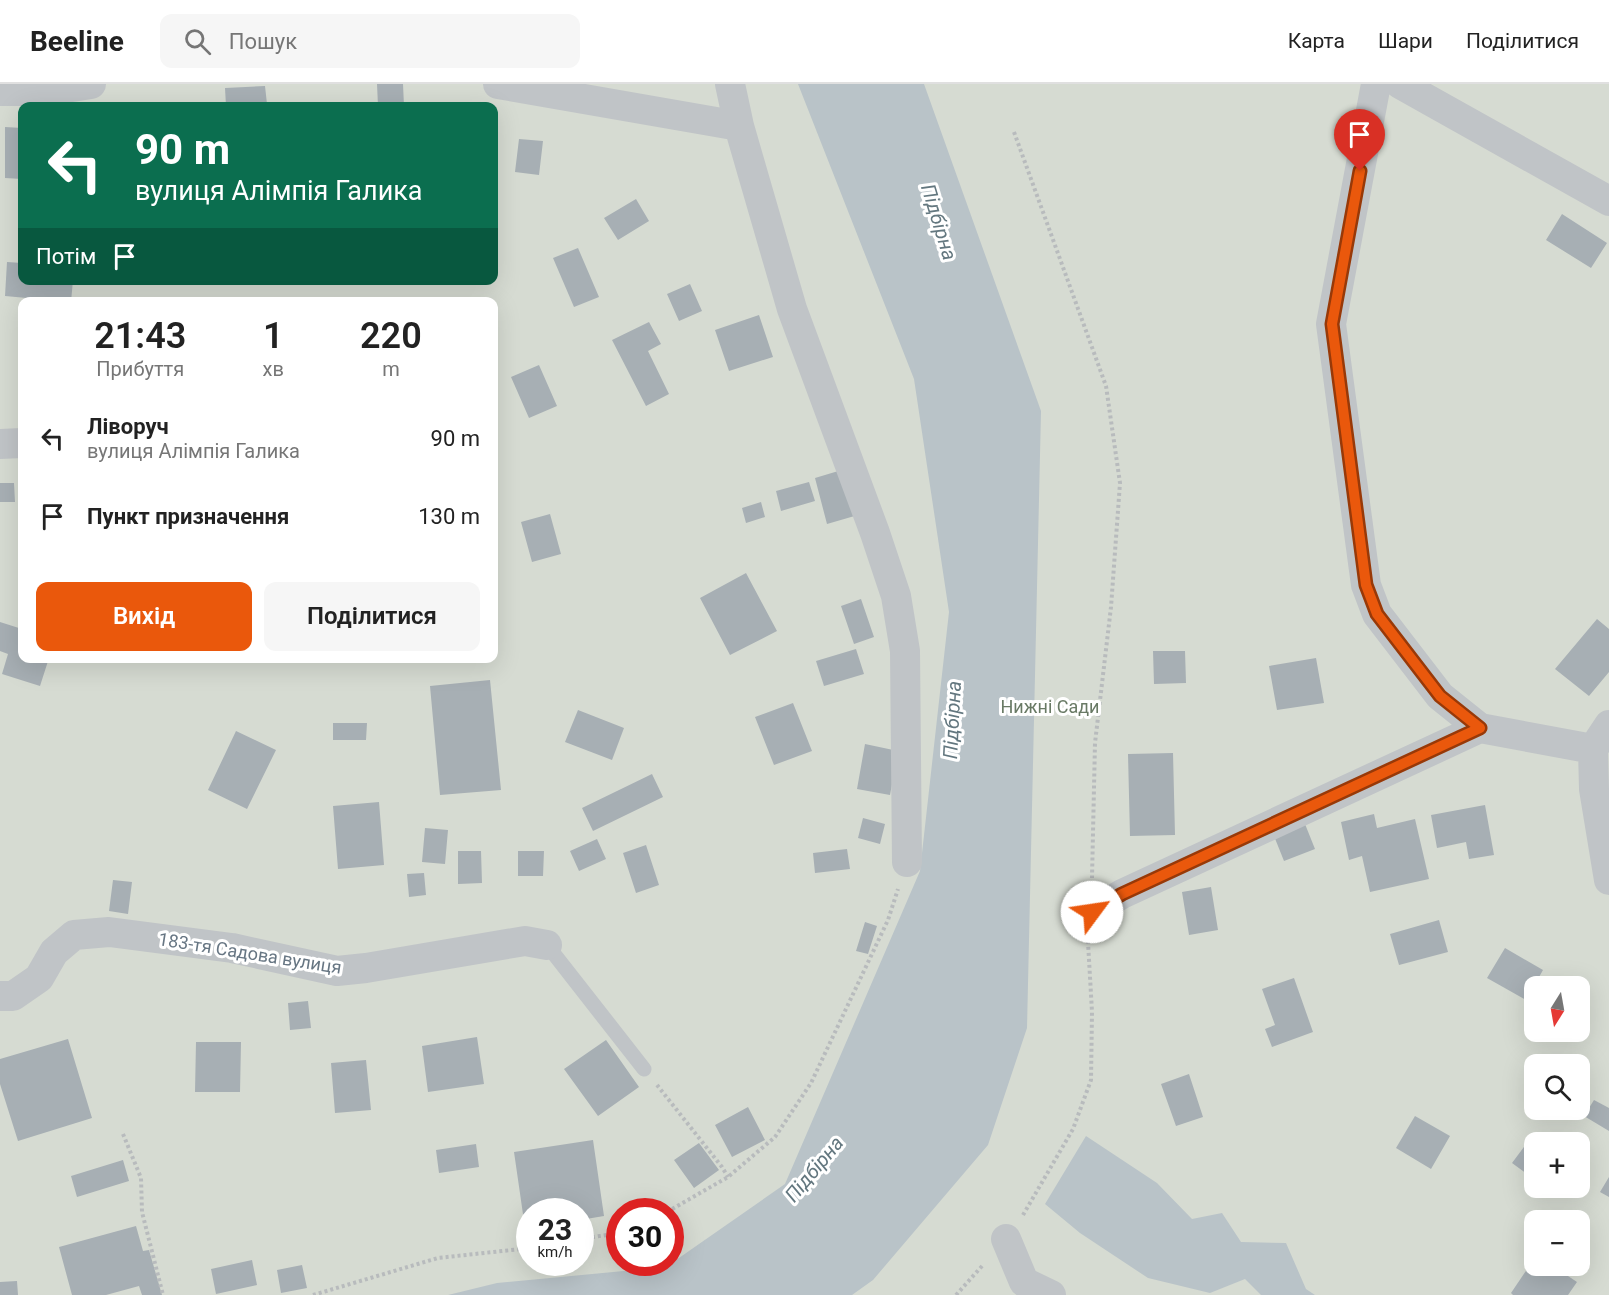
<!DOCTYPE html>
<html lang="uk">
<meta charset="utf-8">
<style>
body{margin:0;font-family:Roboto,sans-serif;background:#f6f6f6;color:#222;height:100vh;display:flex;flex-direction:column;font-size:22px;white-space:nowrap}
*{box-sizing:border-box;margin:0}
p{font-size:20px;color:#767676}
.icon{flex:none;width:33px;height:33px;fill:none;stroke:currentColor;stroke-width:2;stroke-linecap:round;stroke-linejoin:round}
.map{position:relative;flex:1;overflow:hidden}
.sheet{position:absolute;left:18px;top:213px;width:480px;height:366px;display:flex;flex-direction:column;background:#fff;border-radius:12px;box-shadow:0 6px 24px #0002}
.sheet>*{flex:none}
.hud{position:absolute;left:18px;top:18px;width:480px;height:183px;border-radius:12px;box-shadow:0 6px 24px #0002;background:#0b6e4f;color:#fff;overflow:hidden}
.needle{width:39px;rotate:191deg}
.controls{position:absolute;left:1524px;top:892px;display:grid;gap:12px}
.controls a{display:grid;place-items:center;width:66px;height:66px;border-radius:12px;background:#fff;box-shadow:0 6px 24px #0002;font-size:30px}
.speed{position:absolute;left:516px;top:1114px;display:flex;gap:12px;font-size:30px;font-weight:700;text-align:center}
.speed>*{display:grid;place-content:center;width:78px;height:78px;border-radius:50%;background:#fff;box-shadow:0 6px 24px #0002;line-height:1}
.speed small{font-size:15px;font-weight:400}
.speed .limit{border:9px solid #d22;background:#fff;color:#111}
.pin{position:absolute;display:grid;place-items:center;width:51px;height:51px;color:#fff;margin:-62px -26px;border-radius:50% 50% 50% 0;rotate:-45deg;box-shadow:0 0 6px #0007}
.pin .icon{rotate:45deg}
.me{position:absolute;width:66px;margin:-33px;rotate:59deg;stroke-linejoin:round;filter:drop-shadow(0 0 4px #0008)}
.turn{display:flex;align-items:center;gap:21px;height:126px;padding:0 18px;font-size:27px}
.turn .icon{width:78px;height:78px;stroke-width:2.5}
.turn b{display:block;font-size:42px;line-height:51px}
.then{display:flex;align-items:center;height:57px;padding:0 18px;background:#0003;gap:12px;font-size:22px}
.eta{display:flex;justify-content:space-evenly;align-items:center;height:102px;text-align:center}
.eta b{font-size:36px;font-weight:600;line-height:42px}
.cta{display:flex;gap:12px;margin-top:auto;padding:12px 18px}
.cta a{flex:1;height:69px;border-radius:12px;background:#ea580c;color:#fff;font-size:24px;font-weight:600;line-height:69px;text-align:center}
.cta a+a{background:#f6f6f6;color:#222}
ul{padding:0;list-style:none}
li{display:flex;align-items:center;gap:18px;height:78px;padding:0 18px}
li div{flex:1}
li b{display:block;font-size:22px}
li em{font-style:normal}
header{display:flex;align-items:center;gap:36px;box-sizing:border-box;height:84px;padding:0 30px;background:#fff;border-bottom:2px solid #e0e0e0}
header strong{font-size:28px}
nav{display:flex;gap:33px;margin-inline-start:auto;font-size:21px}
.search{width:420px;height:54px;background:#f6f6f6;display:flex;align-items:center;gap:15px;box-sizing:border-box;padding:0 21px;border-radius:12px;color:#767676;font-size:22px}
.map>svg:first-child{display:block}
.green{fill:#d6dbd2;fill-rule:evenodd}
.water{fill:#b9c3c8}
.building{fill:#a7afb4}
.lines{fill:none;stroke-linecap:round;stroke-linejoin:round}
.path{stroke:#b8bbbd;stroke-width:4;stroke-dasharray:3 3;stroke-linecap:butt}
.service{stroke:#c0c4c7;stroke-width:15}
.minor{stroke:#c0c4c7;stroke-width:30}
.route-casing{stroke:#983908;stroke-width:15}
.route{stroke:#ea580c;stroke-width:10}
.labels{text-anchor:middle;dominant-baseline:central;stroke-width:6;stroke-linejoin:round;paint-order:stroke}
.park-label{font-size:18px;fill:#697a65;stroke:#fff}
.street-label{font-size:18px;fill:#677683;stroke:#fff}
.water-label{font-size:20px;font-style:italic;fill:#63777f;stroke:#fff}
</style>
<header>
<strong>Beeline</strong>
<div class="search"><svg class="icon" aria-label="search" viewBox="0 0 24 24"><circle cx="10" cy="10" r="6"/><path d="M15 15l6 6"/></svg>Пошук</div>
<nav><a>Карта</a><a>Шари</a><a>Поділитися</a></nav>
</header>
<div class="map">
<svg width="1609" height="1211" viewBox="0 0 1609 1211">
<rect width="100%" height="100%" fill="#f6f6f3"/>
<path class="green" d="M0 0H1609V1211H0ZM22 22H494V196H22ZM22 218H494V574H22ZM1534 903H1580V948H1534ZM1534 981H1580V1026H1534ZM1534 1059H1580V1104H1534ZM530 1128H580V1179H530ZM620 1128H670V1179H620ZM1534 1137H1580V1182H1534Z"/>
<path class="water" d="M798 0H924L1041 327 1027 944 988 1061 873 1196 852 1211H448L497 1199 666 1183 785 1100 920 787 949 528 914 295Z
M1086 1052 1157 1099 1192 1135 1222 1129 1241 1158 1286 1159 1306 1205 1315 1211H1261L1245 1195 1210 1209 1148 1194 1080 1149 1045 1120Z"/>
<path class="building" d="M377 0H403L404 22H378Z
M265 2 267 20 226 22 225 4Z
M5 43 22 44V95L5 94Z
M519 55 543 57 539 91 515 88Z
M636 115 649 137 618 156 604 134Z
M1562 130 1607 159 1591 184 1546 156Z
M578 164 599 213 574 223 553 174Z
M7 178 22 179V196H73L71 218 5 212Z
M690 200 702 227 679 237 667 210Z
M759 231 773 273 729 287 715 246Z
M649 238 661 260 648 267 669 310 646 322 612 256Z
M539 281 557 322 529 334 511 293Z
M845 385 858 431 827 440 815 394Z
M809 398 815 417 781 427 776 407Z
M0 399H14L15 418H0Z
M761 418 765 433 746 439 742 424Z
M550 430 561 470 532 478 521 438Z
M746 489 777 547 730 571 700 514Z
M861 515 874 553 854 560 841 522Z
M1597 535 1609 545V588L1589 612 1555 585Z
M0 538 22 545V574H49L40 602 2 590 8 570 0 567Z
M856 565 864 590 824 602 816 577Z
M1153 567H1185L1186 599 1154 600Z
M1316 574 1324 619 1277 626 1269 582Z
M490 596 501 706 440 711 430 602Z
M793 619 812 667 774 681 755 633Z
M578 626 624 644 612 676 565 658Z
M333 639H367L366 656H333Z
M236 647 276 666 247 725 208 706Z
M865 660 898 667 890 711 857 705Z
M1173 669 1175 751 1130 752 1128 670Z
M652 690 663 713 593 747 582 724Z
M379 718 384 781 338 785 333 722Z
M1485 721 1494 771 1469 775 1466 758 1437 764 1431 731Z
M1374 730 1377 744 1415 735 1429 795 1370 808 1362 772 1349 776 1341 738Z
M863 734 885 740 880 760 858 754Z
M1305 740 1315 765 1284 777 1274 752Z
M425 744 448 746 445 780 422 778Z
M597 755 606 775 579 787 570 767Z
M646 761 659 801 636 809 623 769Z
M847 765 850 785 815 789 813 769Z
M458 767H481L482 799 458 800Z
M518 767H544L543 792H518Z
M424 789 426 811 409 813 407 790Z
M113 796 132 798 128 830 109 827Z
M1211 803 1218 846 1189 851 1182 808Z
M1439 836 1448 868 1399 881 1390 850Z
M865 838 877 842 868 870 856 867Z
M1505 864 1543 886 1526 916 1487 894Z
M1294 894 1313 948 1272 963 1265 945 1275 941 1262 905Z
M308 917 311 944 290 946 288 919Z
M477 953 484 1000 428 1008 422 962Z
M68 955 92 1034 18 1057 0 1000V975Z
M606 956 639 1003 598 1032 564 985Z
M196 958H241L240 1008H195Z
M366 976 371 1026 335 1029 331 979Z
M1189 990 1203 1033 1176 1042 1161 1000Z
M1580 994 1588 999 1580 1013Z
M1594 1016 1609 1024V1047L1584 1032Z
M748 1023 765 1056 732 1073 715 1041Z
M1415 1032 1450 1052 1431 1085 1396 1064Z
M1530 1055 1534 1059V1095L1512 1079Z
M593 1056 604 1132 580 1136V1128H530V1143L525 1144 514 1068Z
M699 1059 719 1086 694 1104 674 1076Z
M476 1060 479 1083 439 1089 436 1066Z
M123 1076 129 1097 77 1113 71 1092Z
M1609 1093V1113L1600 1108Z
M136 1142 143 1167 149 1166 162 1211H142L139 1202 106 1211H72L59 1163Z
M1534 1175V1182H1553L1577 1198 1568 1211H1513L1511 1209Z
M252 1176 257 1201 216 1210 211 1185Z
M302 1181 307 1204 281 1209 277 1186Z
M17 1197 18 1211H0V1198Z"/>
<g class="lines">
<path class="path" d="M1014 48 1106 302 1120 399 1111 523 1095 659 1092 794
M657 1001 722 1083 728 1093
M123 1050 141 1094 142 1128 163 1211
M667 1128 728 1093 775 1053 811 999 888 836 898 805
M1023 1131 1073 1045 1091 996 1092 928 1088 858
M580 1155 620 1149
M313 1211 438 1174 530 1164
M956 1211 983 1181"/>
<path class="service" d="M547 861 644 985"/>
<path class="minor" d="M498 0 739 42
M730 0 739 42 792 225 875 449 896 512 905 567 907 778
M1376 0 1331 240 1366 501 1377 530 1440 612 1480 644 1593 665 1594 705 1609 796
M1400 0 1609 117
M0 7H47L91 0
M0 360 22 359
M1593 665 1609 641
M1092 828 1122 810 1480 644
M0 912H13L39 894 54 868 74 851 109 848 232 864 337 887 366 884 525 857 547 861
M1006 1155 1024 1198 1051 1211"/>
</g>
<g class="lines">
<g class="route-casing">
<path id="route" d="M1092 828 1122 810 1480 644 1440 612 1377 530 1366 501 1332 240 1360 87"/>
</g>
<use href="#route" class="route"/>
</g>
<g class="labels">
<g class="park-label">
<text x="1050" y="622">Нижні Сади</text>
</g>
<g class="street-label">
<text transform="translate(250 869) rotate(9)">183-тя Садова вулиця</text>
</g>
<g class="water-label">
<text transform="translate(939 138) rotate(73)">Підбірна</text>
<text transform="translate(952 636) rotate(-87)">Підбірна</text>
<text transform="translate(814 1085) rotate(-50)">Підбірна</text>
</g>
</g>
</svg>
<div class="controls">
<a><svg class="needle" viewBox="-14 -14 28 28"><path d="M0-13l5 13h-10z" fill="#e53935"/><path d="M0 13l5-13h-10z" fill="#767676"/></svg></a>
<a><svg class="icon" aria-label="search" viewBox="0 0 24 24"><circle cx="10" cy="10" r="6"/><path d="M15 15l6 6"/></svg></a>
<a>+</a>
<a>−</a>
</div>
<div class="speed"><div>23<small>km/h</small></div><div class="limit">30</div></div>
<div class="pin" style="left:1360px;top:87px;background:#d93025"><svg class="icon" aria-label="arrive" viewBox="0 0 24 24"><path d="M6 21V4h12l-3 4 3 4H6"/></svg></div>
<svg class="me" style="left:1092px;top:828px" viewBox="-20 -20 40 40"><circle r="19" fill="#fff"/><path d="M0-13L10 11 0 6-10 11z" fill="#ea580c"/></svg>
<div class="hud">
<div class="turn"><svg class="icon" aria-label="left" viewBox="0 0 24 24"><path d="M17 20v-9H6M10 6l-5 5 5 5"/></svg><div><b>90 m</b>вулиця Алімпія Галика</div></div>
<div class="then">Потім<svg class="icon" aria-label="arrive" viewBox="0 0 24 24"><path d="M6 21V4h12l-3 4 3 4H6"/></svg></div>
</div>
<section class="sheet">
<div class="eta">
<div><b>21:43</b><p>Прибуття</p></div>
<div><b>1</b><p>хв</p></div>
<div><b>220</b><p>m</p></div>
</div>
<ul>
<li><svg class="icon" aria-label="left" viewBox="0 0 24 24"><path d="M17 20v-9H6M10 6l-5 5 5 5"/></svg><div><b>Ліворуч</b><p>вулиця Алімпія Галика</p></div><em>90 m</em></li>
<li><svg class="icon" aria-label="arrive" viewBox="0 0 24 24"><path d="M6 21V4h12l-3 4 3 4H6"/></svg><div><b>Пункт призначення</b></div><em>130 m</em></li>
</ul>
<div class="cta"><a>Вихід</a><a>Поділитися</a></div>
</section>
</div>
